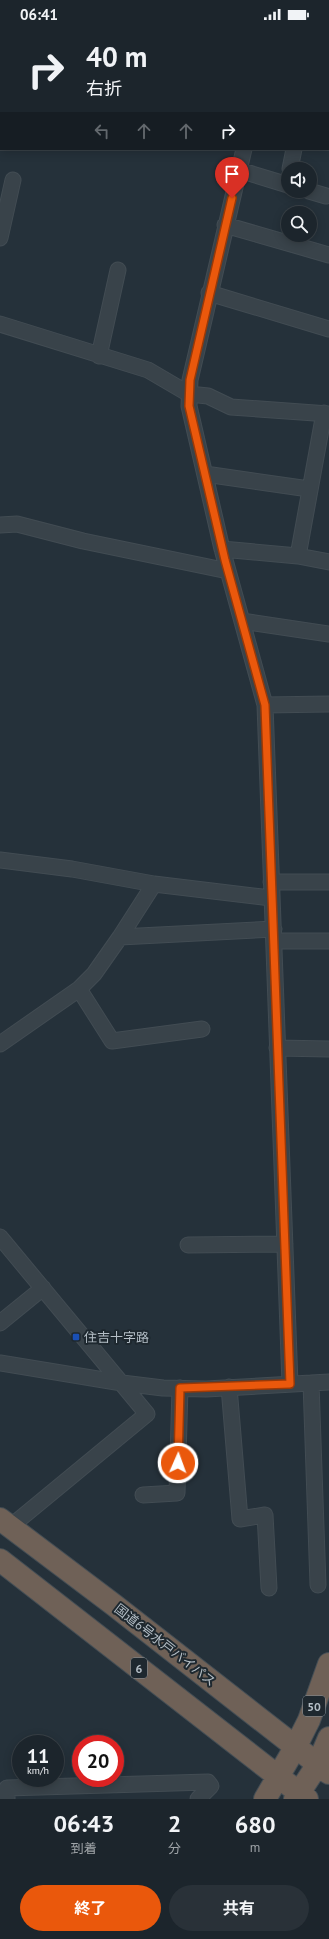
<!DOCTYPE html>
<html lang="ja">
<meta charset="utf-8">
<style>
body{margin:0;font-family:"PT Sans","Noto Sans JP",sans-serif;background:#293138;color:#f1f3f6;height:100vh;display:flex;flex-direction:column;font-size:15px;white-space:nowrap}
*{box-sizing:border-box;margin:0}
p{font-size:13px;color:#a0a5a9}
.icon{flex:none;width:22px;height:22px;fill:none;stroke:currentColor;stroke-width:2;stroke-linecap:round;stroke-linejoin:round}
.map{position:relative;height:1771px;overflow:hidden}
.side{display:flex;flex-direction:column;background:#1c252c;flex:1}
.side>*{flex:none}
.top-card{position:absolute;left:0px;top:0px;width:329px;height:122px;box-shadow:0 2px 10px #0003,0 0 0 1px #3a4248;background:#1c252c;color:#f1f3f6;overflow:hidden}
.buttons{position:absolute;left:281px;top:134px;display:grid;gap:8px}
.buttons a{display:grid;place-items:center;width:36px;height:36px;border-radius:50%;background:#1c252c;box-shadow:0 2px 10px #0003,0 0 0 1px #3a4248;font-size:20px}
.speed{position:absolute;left:12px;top:1707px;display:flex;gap:8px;font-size:20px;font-weight:700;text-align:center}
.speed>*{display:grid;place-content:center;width:52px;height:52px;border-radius:50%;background:#1c252c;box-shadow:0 2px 10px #0003,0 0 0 1px #3a4248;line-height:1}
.speed small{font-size:10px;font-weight:400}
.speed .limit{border:6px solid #d22;background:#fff;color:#111}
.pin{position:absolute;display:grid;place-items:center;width:34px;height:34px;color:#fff;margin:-41px -17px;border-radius:50% 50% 50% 0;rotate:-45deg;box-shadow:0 0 4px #0007}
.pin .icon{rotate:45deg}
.me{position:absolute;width:44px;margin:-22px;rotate:2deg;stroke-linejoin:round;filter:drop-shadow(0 0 3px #0008)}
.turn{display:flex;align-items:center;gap:14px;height:84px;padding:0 20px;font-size:18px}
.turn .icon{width:52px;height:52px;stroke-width:2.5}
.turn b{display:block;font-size:28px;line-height:34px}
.lanes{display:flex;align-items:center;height:38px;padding:0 20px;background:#0003;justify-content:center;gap:20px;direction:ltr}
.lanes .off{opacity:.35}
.eta{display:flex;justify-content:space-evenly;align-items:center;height:68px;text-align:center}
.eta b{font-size:24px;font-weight:700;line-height:28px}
.action{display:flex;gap:8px;margin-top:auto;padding:8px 20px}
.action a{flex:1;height:46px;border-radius:24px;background:#ea580c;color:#fff;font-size:16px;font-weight:700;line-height:46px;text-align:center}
.action a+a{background:#293138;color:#f1f3f6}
.status{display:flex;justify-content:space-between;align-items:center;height:28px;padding:0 20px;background:#1c252c;direction:ltr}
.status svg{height:11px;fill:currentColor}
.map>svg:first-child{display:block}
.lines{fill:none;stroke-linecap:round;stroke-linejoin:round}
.minor-casing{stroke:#424c53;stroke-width:17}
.highway-casing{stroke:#444e55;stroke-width:24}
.minor{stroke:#39434a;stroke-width:15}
.highway{stroke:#6f6157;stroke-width:22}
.route-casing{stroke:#983908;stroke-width:10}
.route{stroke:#ea580c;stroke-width:7}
.transit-dot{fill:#1a4fb4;stroke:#1e282f;stroke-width:1.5}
.labels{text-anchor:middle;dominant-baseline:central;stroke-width:4;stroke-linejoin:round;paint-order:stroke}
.shield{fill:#1e282f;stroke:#879199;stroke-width:1}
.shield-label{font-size:12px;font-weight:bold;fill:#b4bec6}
.poi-label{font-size:13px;fill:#b4bec6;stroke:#1e282f;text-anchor:start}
.street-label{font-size:13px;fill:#b4bec6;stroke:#1e282f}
</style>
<div class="status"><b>06:41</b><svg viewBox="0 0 49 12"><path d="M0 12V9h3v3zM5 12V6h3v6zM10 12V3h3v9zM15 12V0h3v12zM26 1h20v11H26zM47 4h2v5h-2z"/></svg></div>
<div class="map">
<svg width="329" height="1771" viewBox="0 0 329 1771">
<rect width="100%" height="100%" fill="#25313a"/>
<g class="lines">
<g class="minor-casing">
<path id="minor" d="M271 1V0
M244 121 190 352 189 378 222 521 265 677 290 1356
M290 141 294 121
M239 142 288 157
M309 163 326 168
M225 197 329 227
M0 210 13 152
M209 265 329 301
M0 296 148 342 189 366 208 368 231 379 329 386
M99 328 118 242
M205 446 309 461
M0 497 17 496 83 513 228 543
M222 521 298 528 329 534
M298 528 324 385
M242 593 329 606
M265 677 329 676
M0 832 72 841 154 856 271 870
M271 854H329
M120 909 274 901
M274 913H329
M79 961 112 1013 202 1001
M0 1016 79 961 94 946 120 909 154 856
M277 1020 329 1021
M0 1209 147 1386 10 1499
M188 1217 285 1216
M0 1295 43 1260
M0 1335 122 1355 163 1360 206 1361 329 1354
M311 1355 318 1557
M229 1359 240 1491 265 1487 269 1560
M143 1467 177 1465 180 1360
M7 1771V1760L208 1754 211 1758 198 1771"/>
</g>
<g class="highway-casing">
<path id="highway" d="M0 1491 114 1577 329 1745
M0 1532 307 1771
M265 1771 296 1718 309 1692 329 1636
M295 1771 318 1736 329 1710"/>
</g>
<use href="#minor" class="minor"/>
<use href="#highway" class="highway"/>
</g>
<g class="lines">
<g class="route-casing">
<path id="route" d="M178 1435 180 1360 290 1356 265 677 225 532 189 378 190 352 232 170"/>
</g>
<use href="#route" class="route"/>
</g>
<rect class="transit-dot" x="72" y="1305" width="8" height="8" rx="2"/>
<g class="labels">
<g class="shield">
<rect x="131" y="1630" width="16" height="20" rx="3"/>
<rect x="303" y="1668" width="22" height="20" rx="3"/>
</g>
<g class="shield-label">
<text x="139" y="1640">6</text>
<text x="314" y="1678">50</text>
</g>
<g class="poi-label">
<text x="84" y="1309">住吉十字路</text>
</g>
<g class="street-label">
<text transform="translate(165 1617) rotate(38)">国道6号水戸バイパス</text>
</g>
</g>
</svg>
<div class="buttons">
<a><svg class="icon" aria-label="sound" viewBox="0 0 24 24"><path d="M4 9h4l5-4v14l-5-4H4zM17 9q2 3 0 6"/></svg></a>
<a><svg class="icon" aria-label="search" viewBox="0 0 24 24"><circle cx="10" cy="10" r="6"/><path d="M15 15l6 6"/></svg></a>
</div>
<div class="speed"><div>11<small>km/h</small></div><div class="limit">20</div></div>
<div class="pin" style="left:232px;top:170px;background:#d93025"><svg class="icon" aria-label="arrive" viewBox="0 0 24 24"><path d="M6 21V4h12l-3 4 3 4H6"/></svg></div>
<svg class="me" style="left:178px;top:1435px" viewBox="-20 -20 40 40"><circle r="17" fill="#ea580c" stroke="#fff" stroke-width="3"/><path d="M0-11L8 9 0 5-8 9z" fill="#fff"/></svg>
<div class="top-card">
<div class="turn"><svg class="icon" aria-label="right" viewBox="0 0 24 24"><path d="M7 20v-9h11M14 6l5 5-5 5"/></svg><div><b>40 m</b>右折</div></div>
<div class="lanes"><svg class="icon off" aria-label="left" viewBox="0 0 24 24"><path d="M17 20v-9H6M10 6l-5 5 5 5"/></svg><svg class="icon off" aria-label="ahead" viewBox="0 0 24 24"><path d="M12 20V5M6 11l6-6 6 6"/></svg><svg class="icon off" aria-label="ahead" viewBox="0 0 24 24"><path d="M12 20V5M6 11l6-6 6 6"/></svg><svg class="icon" aria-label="right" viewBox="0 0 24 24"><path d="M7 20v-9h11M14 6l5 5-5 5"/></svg></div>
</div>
</div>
<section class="side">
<div class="eta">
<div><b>06:43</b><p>到着</p></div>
<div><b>2</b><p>分</p></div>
<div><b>680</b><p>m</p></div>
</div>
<div class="action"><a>終了</a><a>共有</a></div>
</section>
